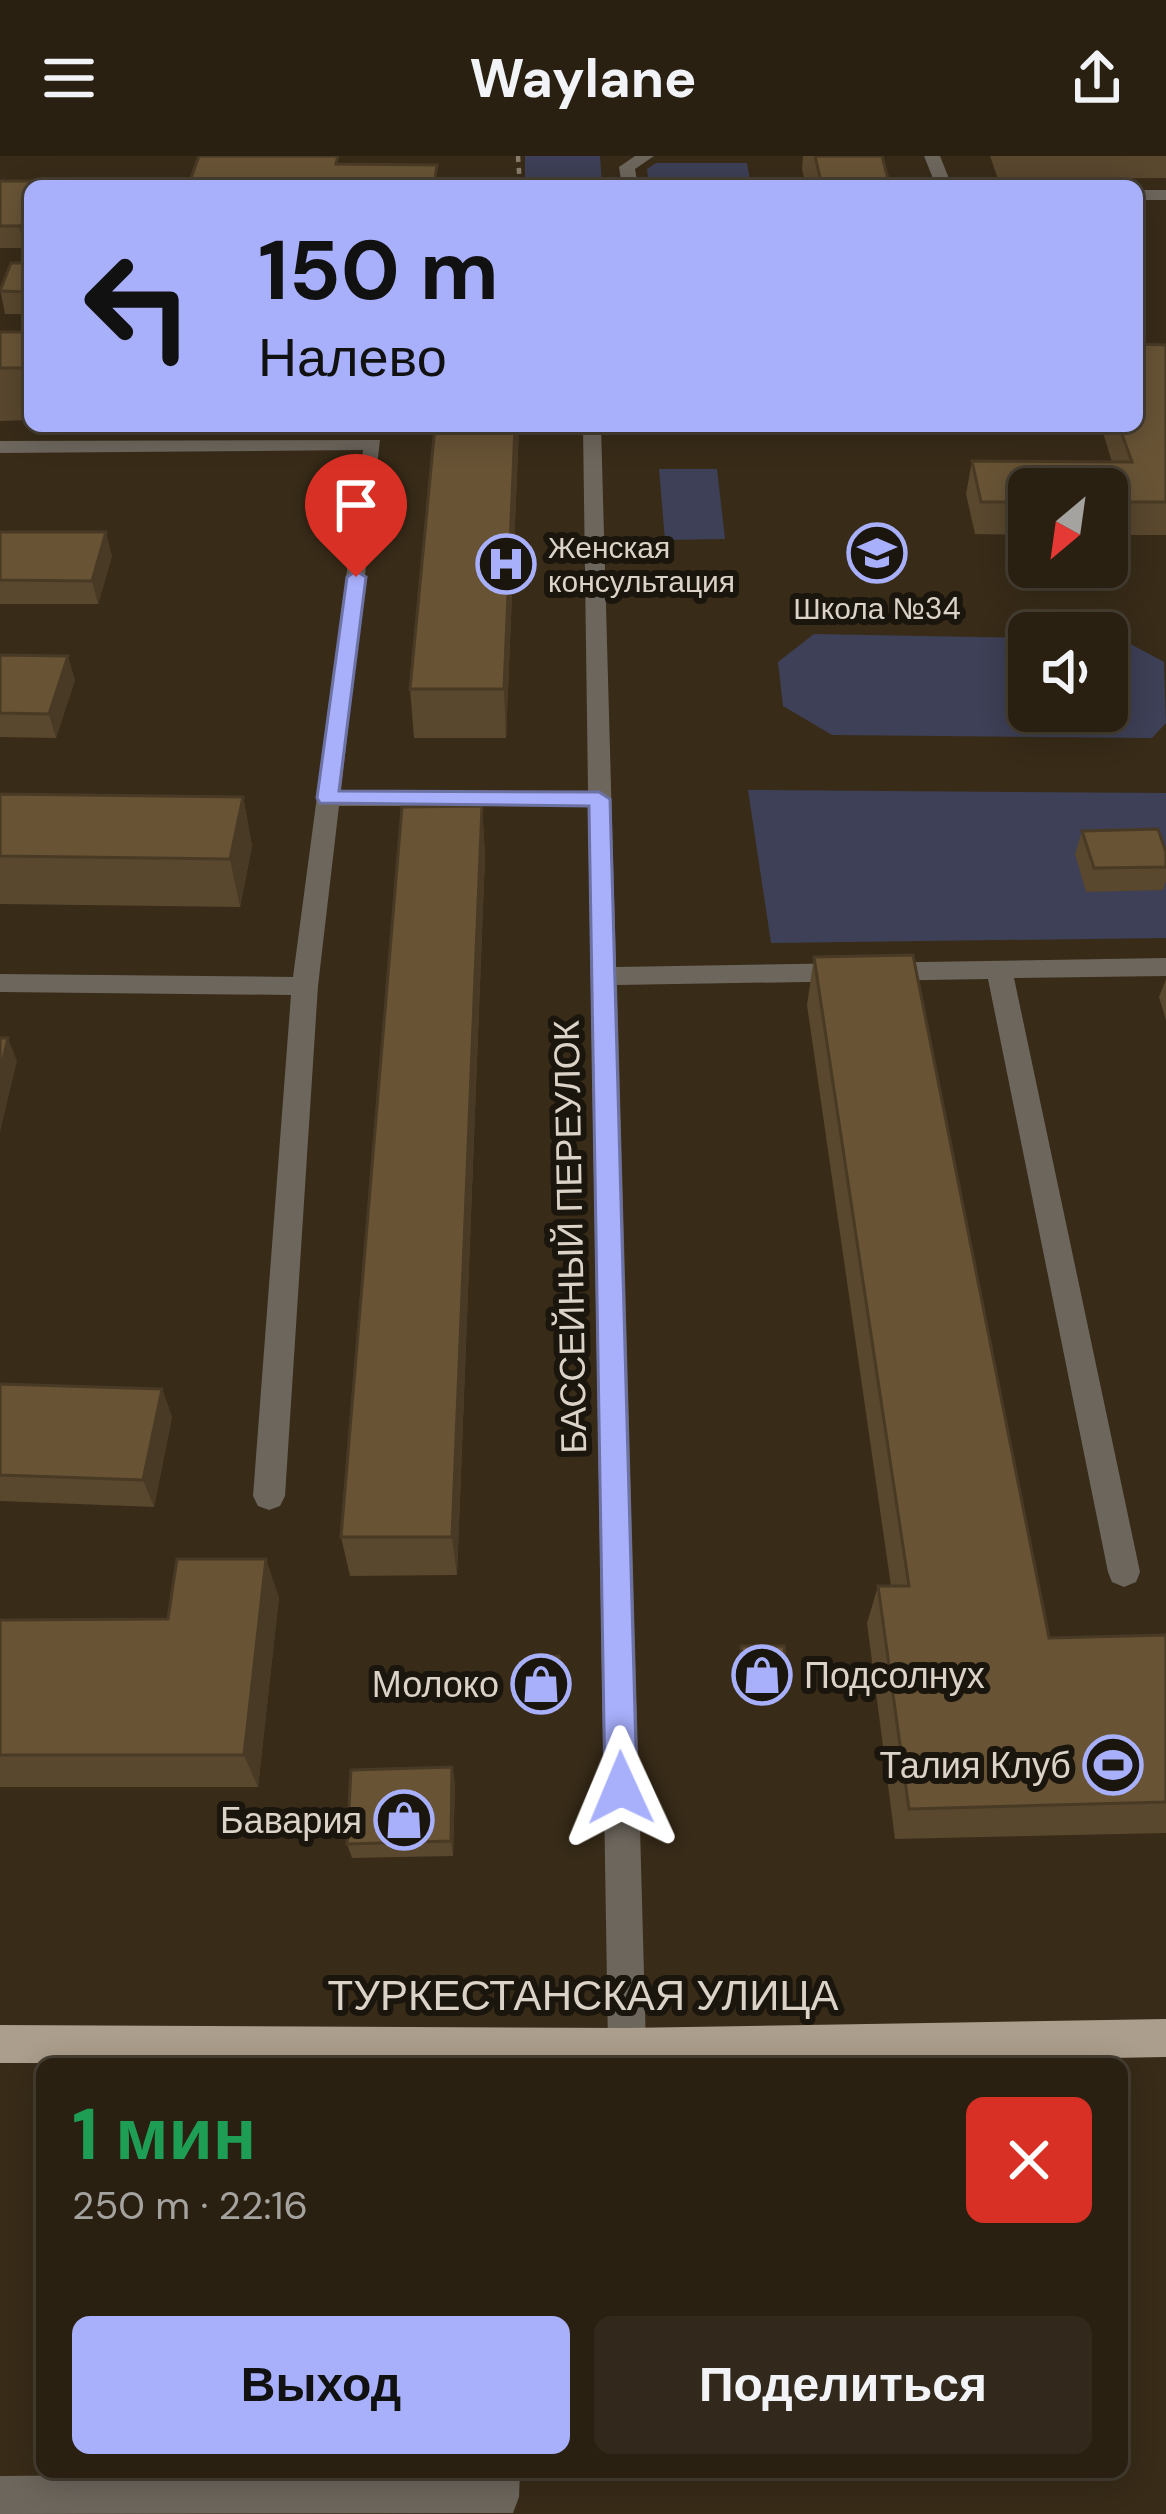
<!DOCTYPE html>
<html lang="ru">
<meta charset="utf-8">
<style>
body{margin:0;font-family:"DM Sans",sans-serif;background:#32281b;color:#f1f3f6;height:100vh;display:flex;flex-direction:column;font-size:45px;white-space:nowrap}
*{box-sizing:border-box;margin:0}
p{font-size:39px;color:#a5a39f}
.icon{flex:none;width:66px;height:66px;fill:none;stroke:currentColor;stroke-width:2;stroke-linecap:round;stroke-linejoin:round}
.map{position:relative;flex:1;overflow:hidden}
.panel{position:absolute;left:36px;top:1902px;width:1092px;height:420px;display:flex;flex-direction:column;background:#2a2012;border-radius:18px;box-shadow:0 6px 30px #0003,0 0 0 3px #463e32}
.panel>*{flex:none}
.hud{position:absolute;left:24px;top:24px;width:1119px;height:252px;border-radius:18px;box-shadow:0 6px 30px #0003,0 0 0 3px #463e32;background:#a8b0fc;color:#111;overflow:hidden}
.needle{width:78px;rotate:209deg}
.tools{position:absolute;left:1008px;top:312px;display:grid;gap:24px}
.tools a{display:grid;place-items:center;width:120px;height:120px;border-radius:18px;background:#2a2012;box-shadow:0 6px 30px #0003,0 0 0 3px #463e32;font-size:60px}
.pin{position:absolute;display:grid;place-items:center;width:102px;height:102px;color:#fff;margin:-123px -51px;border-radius:50% 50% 50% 0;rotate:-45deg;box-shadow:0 0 12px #0007}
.pin .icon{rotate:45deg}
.me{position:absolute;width:132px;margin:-66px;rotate:359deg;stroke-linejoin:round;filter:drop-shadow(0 0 9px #0008)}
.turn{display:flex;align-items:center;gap:42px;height:252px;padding:0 36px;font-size:54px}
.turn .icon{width:156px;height:156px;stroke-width:2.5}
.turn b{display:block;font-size:84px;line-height:102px}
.round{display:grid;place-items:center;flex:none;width:126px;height:126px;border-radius:18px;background:#32281b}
.overview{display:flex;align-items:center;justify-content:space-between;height:204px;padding:0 36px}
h1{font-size:72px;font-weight:700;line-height:90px;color:#1e9e55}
.cta{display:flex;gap:24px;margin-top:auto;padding:24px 36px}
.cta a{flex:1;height:138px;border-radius:18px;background:#a8b0fc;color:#111;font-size:48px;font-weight:700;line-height:138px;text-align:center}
.cta a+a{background:#32281b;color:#f1f3f6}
header{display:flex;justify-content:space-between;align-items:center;height:156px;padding:0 36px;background:#2a2012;font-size:54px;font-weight:700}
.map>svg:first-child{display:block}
.green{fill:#3d4056}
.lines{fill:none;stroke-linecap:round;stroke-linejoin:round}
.path{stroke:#887d6d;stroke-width:4.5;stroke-dasharray:6 6;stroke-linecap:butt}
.minor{fill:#6d665d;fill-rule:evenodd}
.major{fill:#ac9e8c;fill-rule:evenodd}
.wall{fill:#59472e}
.shaded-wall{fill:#493a25}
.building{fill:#685335;stroke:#493a25;stroke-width:3}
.route{fill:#a8b0fc;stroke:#6d72a4;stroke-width:3}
.labels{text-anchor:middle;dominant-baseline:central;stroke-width:12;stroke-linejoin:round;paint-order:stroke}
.far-poi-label{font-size:30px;fill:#dbd3c7;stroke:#1a150d;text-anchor:start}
.street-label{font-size:36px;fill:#dbd3c7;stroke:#1a150d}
.poi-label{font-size:36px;fill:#dbd3c7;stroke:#1a150d;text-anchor:end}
.near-street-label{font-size:42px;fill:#dbd3c7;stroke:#1a150d}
</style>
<header><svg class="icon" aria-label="menu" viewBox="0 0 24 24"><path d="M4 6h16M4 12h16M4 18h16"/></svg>Waylane<svg class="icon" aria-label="share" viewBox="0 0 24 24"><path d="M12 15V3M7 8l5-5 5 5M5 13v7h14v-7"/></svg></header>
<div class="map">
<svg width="1166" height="2358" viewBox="0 0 1166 2358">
<rect width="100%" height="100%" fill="#382b18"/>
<path class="green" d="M525 0H600L602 30H525Z
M656 7H747L751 30H649L647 13Z
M659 313H717L725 383 665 384Z
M814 478 1029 482V555H1107V484H1123L1164 506 1166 567 1152 582 832 579 783 550 778 506Z
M748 634 1166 637V782L771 787Z"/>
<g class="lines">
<path class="path" d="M518 0 520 30"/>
<path class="minor" d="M635 0H654L635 13 638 30H622L619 11Z
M924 0H940L952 30H936Z
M1137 34H1166V44H1137Z
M583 270H601L616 811 1166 802V820L1014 822 1140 1416 1136 1426 1124 1431 1112 1426 1108 1416 988 823 617 829 646 1891 641 1905H613L608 1891 588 650H339L318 830 285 1340 280 1350 269 1354 258 1350 253 1340 291 839 0 836V818L293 821 363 294 0 297V285L380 284 341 635H588Z
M476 2316H520L519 2341 513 2357 0 2358V2320Z"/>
<path class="major" d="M1166 1863V1901L768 1908 0 1907V1869L627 1872Z"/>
</g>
<path class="wall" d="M803 0H882L890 30H806L802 13Z
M990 0H1166V22L998 23Z
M0 25H40L24 92H0Z
M30 107V158H5L0 133Z
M0 176H30V264L0 265Z
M1166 189V379H1107V333H1029V379L975 378 966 338 972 305 1112 306 1101 270H1137Z
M435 270H519L506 582H414L410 533Z
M0 376 112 400 98 448H0Z
M0 499 75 524 56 582 0 581Z
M0 638 243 641 252 690 240 751 0 748Z
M482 650 485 699 457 1419 350 1420 341 1381Z
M1082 675 1166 696V725L1163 734 1086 736 1075 698Z
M814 801 1049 1482 1166 1479V1677L895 1683 867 1467 878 1430H891L807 849Z
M1166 823V864L1159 841Z
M0 1228 162 1233 172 1261 154 1351 0 1345Z
M279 1441 258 1631H0V1464L168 1463Z
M741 1490 788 1530 786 1538 742 1540 739 1500Z
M559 1500 562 1540 522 1544 520 1506Z
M452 1611 455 1627 453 1700 352 1702 347 1688Z"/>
<path class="shaded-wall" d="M30 64V89L24 92 19 70Z
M515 270H519L506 582 504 533Z
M106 376 112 400 98 448 92 425Z
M68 500 75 524 56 582 49 558Z
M243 641 252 690 240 751 230 703Z
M482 650 485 699 457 1419 452 1381Z
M8 882 17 905 0 976V916Z
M162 1233 172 1261 154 1351 143 1324Z
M266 1403 279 1441 258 1631 244 1599Z
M452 1611 455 1627 453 1700 451 1685Z"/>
<path class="building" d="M199 0H338L336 8 437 9 434 30H188Z
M815 0H882L890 30H822Z
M0 25H40L44 30H30V64L19 70H0Z
M11 107H30V136L0 135Z
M0 176H30V212H0Z
M1137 188 1166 189V346H1107V333H1029V346H981L972 305 1132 306 1119 270H1137Z
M435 270H515L504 533H410Z
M0 376H106L92 425 0 424Z
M0 499 68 500 49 558 0 557Z
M0 638 243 641 230 703 0 700Z
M482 650 452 1381H341L402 651Z
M1158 673 1166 696V711L1094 712 1082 675Z
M913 799 1049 1482 1166 1479V1646L909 1653 878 1430H909L814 801Z
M0 882H8L0 916Z
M0 1228 162 1233 143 1324 0 1319Z
M177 1403H266L244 1599H0V1464L168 1463Z
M741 1490H784L788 1530 744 1531Z
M559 1500 562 1531 522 1536 520 1506Z
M452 1611 451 1685 347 1688 351 1614Z"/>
<path class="route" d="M356 415 366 421 339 635 599 636 610 643 637 1632 632 1643 621 1647 610 1643 605 1632 589 650 320 647 317 642 347 421Z"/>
<defs>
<g id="school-ring" transform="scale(3)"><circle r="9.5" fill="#1a150d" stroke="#a8b0fc" stroke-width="1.5"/><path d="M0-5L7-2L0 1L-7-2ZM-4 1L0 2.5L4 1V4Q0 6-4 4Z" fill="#a8b0fc"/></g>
<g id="hospital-ring" transform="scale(3)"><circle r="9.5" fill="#1a150d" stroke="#a8b0fc" stroke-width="1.5"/><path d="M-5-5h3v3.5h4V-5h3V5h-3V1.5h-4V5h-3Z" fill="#a8b0fc"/></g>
<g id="shop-ring" transform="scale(3)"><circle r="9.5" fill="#1a150d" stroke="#a8b0fc" stroke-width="1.5"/><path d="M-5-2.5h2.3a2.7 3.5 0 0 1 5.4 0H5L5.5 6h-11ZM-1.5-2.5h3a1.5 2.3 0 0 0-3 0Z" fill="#a8b0fc"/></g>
<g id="stadium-ring" transform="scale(3)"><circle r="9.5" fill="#1a150d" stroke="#a8b0fc" stroke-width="1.5"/><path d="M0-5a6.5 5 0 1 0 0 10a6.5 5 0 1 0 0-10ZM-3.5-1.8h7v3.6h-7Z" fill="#a8b0fc"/></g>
</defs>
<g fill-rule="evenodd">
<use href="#school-ring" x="877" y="397"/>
<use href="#hospital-ring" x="506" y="408"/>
<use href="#shop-ring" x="762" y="1519"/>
<use href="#shop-ring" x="541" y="1528"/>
<use href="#stadium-ring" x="1113" y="1609"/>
<use href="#shop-ring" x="404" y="1664"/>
</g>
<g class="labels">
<g class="far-poi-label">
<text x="548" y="391">Женская<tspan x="548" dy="34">консультация</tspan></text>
<text x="877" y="452" text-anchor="middle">Школа №34</text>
</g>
<g class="street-label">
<text transform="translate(570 1081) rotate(-91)">БАССЕЙНЫЙ ПЕРЕУЛОК</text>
</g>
<g class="poi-label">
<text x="804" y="1519" text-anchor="start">Подсолнух</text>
<text x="499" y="1528">Молоко</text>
<text x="1071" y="1609">Талия Клуб</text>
<text x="362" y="1664">Бавария</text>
</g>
<g class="near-street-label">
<text x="583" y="1839">ТУРКЕСТАНСКАЯ УЛИЦА</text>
</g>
</g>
</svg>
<div class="tools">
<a><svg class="needle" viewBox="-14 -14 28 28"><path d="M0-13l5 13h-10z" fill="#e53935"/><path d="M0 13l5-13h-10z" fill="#a5a39f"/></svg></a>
<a><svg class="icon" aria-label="sound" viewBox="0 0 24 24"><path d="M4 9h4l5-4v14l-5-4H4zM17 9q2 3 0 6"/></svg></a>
</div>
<div class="pin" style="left:356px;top:421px;background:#d93025"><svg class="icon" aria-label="arrive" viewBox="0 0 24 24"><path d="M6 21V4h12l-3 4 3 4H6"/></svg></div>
<svg class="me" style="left:621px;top:1632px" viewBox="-20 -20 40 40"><path d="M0-17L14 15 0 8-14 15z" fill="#a8b0fc" stroke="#fff" stroke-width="4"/></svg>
<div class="hud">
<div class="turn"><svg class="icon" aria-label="left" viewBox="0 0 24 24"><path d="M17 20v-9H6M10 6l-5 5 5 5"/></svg><div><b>150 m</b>Налево</div></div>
</div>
<section class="panel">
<div class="overview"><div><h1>1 мин</h1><p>250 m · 22:16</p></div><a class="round" style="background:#d93025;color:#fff"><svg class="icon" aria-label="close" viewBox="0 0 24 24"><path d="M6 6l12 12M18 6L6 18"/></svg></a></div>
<div class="cta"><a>Выход</a><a>Поделиться</a></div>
</section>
</div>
